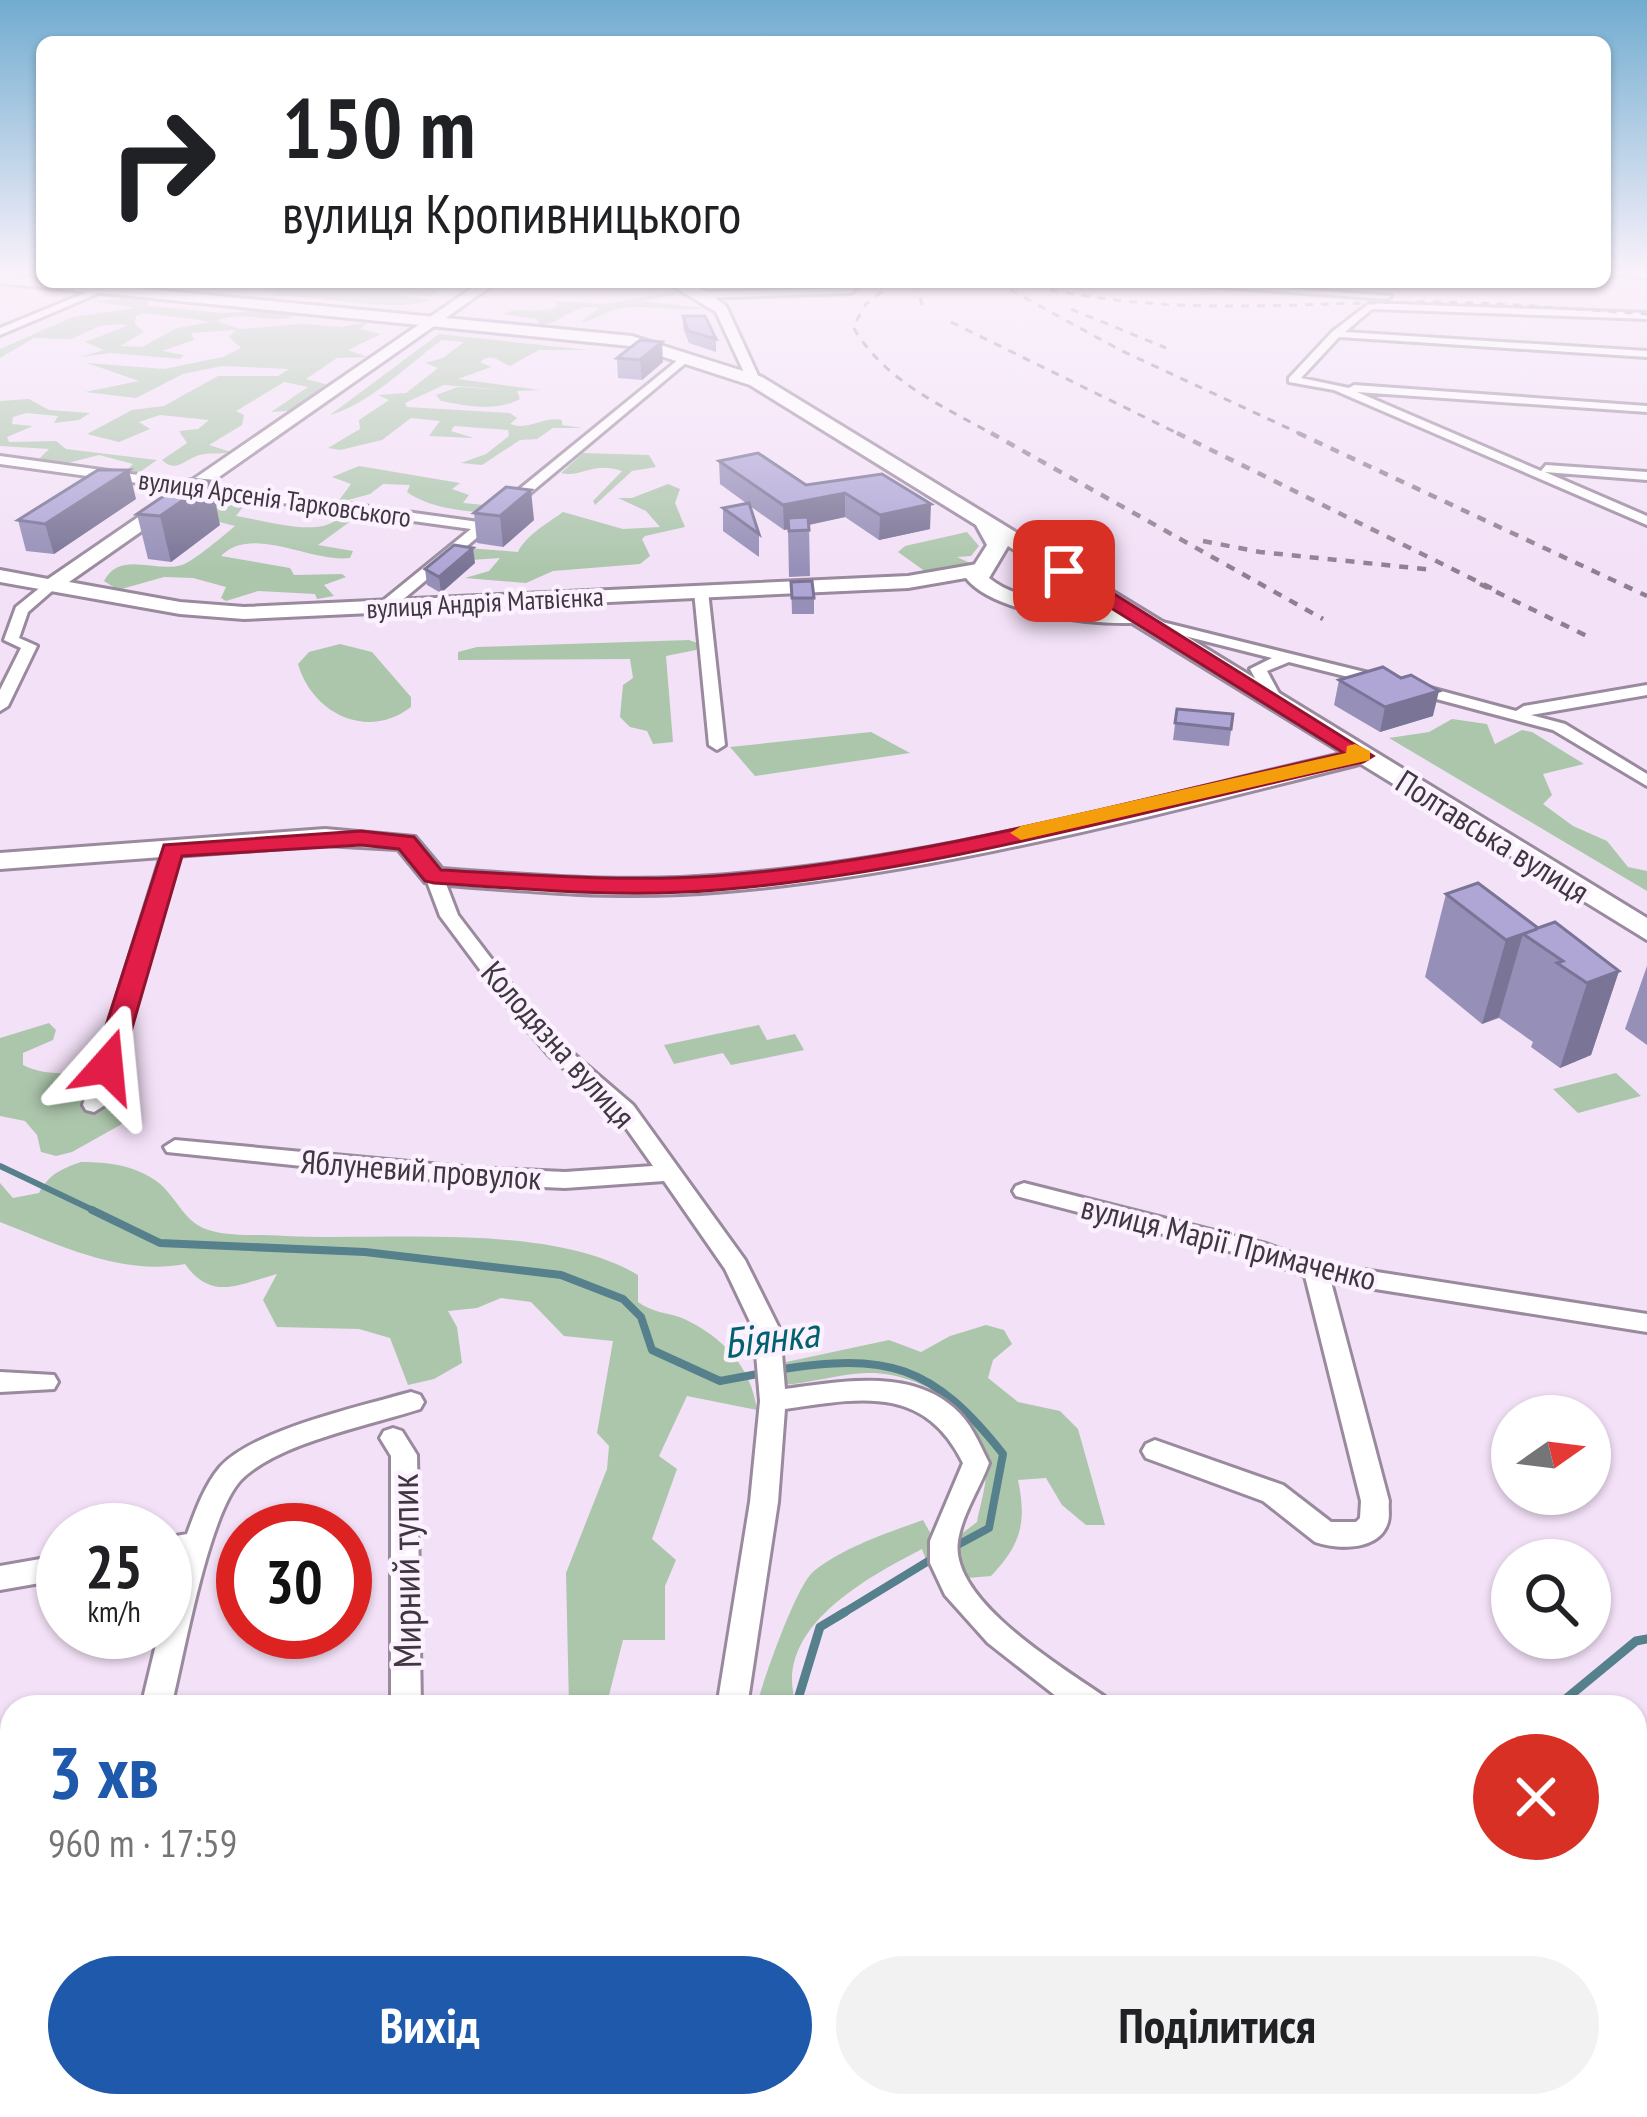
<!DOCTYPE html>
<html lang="uk">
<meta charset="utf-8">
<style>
body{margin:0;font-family:"PT Sans Narrow",sans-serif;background:#f2f2f2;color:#202124;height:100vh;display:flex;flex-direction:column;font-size:45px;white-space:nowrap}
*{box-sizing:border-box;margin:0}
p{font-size:39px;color:#757577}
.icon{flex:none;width:66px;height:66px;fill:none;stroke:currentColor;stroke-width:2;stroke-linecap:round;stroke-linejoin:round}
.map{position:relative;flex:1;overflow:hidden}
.details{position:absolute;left:0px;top:1695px;width:1647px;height:423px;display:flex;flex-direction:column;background:#fff;border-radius:36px 36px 0 0;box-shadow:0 3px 9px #0004}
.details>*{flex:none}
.top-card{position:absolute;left:36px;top:36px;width:1575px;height:252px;border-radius:18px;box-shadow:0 3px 9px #0004;background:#fff;color:#202124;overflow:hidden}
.needle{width:78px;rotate:76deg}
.buttons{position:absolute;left:1491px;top:1395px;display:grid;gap:24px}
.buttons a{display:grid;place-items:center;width:120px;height:120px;border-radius:50%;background:#fff;box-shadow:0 3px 9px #0004;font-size:60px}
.speed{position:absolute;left:36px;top:1503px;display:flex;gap:24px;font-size:60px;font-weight:700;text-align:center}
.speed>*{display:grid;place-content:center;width:156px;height:156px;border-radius:50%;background:#fff;box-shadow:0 3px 9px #0004;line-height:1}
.speed small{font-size:30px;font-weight:400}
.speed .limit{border:18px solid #d22;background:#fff;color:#111}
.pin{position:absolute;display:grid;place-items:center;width:102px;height:102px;color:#fff;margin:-51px;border-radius:24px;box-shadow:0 6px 18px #0006}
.me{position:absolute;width:132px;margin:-66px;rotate:18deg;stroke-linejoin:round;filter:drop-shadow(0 0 9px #0008)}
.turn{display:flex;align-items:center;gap:42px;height:252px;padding:0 48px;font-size:54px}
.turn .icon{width:156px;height:156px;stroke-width:2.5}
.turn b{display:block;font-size:84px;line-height:102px}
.round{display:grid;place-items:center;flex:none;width:126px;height:126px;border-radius:63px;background:#f2f2f2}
.summary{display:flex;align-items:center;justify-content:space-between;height:204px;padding:0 48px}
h1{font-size:72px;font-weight:800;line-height:90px;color:#1f59ab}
.action{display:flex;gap:24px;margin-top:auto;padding:24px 48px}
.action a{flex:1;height:138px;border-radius:72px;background:#1f59ab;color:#fff;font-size:48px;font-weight:800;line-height:138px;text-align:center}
.action a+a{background:#f2f2f2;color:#202124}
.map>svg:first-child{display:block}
.green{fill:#acc6ac;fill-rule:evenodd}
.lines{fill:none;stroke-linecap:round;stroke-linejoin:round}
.stream-far2{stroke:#55808c;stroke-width:6}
.stream-far1{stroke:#55808c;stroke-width:8}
.stream{stroke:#55808c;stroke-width:9}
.street-casing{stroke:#9a8a9e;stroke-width:6}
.secondary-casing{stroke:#9a8a9e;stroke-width:6}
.primary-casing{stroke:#9a8a9e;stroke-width:6}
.street{fill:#fff;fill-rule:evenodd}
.secondary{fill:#fff;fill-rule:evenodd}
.primary{fill:#fff;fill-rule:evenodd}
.rail-far1{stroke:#8d8190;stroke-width:3;stroke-dasharray:8 8;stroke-linecap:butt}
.rail{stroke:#8d8190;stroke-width:4.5;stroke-dasharray:9 9;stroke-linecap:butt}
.wall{fill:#968fb8}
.shaded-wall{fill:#7a7496}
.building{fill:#afa6d6;stroke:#7a7496;stroke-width:3}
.route{fill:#e11d48;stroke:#92132f;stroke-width:3}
.slow{fill:#f59e0b}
.labels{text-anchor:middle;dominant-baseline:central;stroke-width:9;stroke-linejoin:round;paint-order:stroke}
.far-street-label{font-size:27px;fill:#3e3740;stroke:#fcf1ff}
.street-label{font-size:33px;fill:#3e3740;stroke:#fcf1ff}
.near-street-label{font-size:39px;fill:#3e3740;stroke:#fcf1ff}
.near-water-label{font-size:42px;font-style:italic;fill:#00616f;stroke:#fcf1ff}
</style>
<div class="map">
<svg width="1647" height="2117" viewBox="0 0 1647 2117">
<rect width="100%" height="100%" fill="#f3e1f7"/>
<path class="green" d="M211 282H304L313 287 452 282 431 296 385 293 431 300C388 314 319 294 270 296L276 290Z
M671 292 683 293 641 301 706 308C676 313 644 303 617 309 603 312 595 321 581 322L599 308C573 302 561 325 540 325L537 319 502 314C521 305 540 316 558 306L555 301 606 304Z
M139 298 148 300V306L223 313 263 310 295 316C270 325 242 309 217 321L240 329 303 324 342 327 368 322 360 329 381 334 348 350 367 357 337 358 306 379 325 384 328 390 299 410 271 412 308 387 284 382 236 411 244 415 242 425 209 445 231 452C221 455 209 452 199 455 182 461 176 473 162 460L187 443 179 431 198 429 209 420 160 415 139 422 150 429 119 442 87 434 132 410 164 406 218 376H278L289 369 222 366 183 374 136 398 85 392 139 381 87 363 164 369 223 357 241 348 229 337 236 330 191 333 194 340 162 351 184 355 180 359 110 353 80 357 104 350 85 342 127 326 123 324 100 326 71 339 34 338 0 358V349L73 317 135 308 92 301ZM143 313 207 321 210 322 177 328 142 347 120 346 144 332 135 324 136 316Z
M439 334 588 350H539L510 366C500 363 493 351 480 362L491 367 458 379 540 390 517 391 520 399C497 412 466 406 441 401L436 395 458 387 506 390 444 385 405 403 407 407 510 413 517 418 510 424C529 431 544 416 562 420V425L583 428H553L537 439 520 440 482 465 461 463 486 454 509 436 508 430 454 426 451 431 474 438 429 436 440 421 411 418 382 440 340 450 328 448 360 429 359 420 389 400 378 395 406 393 438 368 425 363 443 358 464 342 442 340C408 364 372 403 330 415Z
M29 399 49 410 90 413 79 420 54 423 58 416 26 413 13 417 12 424 33 426 7 437 9 442 56 441 66 449 157 460 140 472 124 473 133 464 99 455 60 465 35 463 49 449 0 446V401Z
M583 453 649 455 656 467 632 471 595 505 593 501 622 471C592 461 582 478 561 473Z
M359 466 460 483 452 489 469 495 463 503 484 505 476 512C454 510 424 505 407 492L410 485 383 484 370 494 337 503 351 484 332 477Z
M668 484 680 489 675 503 685 527 645 536 642 539 650 556 640 564 553 571 526 583 465 578 489 571 500 558 471 560 467 548 518 552C526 535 548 523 563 512L623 529 660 527 646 511 618 498H632Z
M223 498 246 503 236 516C261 520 299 531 323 526 338 522 342 513 359 515L318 545 353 551 350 558C311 563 252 524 221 556L290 568 294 575 342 574 346 577 324 585 334 596 317 599 315 594 258 591 226 601 221 598 226 587 193 578 164 577 118 590 104 581C120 550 155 573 182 565 191 563 227 533 235 526L212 520 214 500Z
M967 532 979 546 971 556 957 557 970 563 926 572 898 552 905 546Z
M689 640 700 644 696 650 666 656 673 742 653 744 647 731 630 727 620 717 623 685 633 678 630 659 458 660V652L477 647Z
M340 644 372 652 411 697V707C367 741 312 713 298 664L309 652Z
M1452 719 1487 724 1495 744 1522 730 1532 732 1584 764 1543 774 1552 795 1543 804 1573 826 1607 841 1628 867 1647 871V891L1389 738 1429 732Z
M871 732 910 753 755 776 730 747Z
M49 1023 56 1030 53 1040 23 1053V1065C56 1082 91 1065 125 1080L115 1099 125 1111 122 1124 72 1152 56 1156 41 1152 37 1135 25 1121 0 1116V1038Z
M759 1025 767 1040 795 1034 804 1050 731 1065 723 1053 674 1064 664 1045Z
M1616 1073 1641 1096 1578 1113 1553 1089Z
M81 1162C108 1162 136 1165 159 1183 179 1200 184 1224 212 1231 234 1237 263 1234 286 1236 389 1241 549 1222 638 1275V1302C653 1313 666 1312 682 1318 722 1336 751 1366 757 1410L687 1396 659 1456 677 1469 652 1539 676 1560 665 1586V1640H623L606 1707H569L566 1573 607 1469 609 1446 597 1433 613 1341 564 1336 531 1302 501 1298 477 1308 448 1311 457 1327 462 1363 434 1379 408 1385 390 1338 359 1329 277 1327 263 1300 277 1274C239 1284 212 1302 185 1264 122 1276 59 1245 0 1222V1183L13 1198 39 1193C49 1174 61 1169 81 1162Z
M986 1325 1004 1330 1012 1344 993 1360 988 1378 1018 1402 1060 1411 1078 1429 1105 1525H1086L1062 1505 1046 1478 1018 1480C1027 1522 1021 1545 991 1576L968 1578 951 1565 929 1568 922 1549C866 1578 769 1630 797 1707H756C763 1682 796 1585 814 1571 844 1547 887 1533 923 1520L932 1536 956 1538 977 1522C980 1505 987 1485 986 1467 984 1411 919 1371 866 1373 839 1374 811 1383 783 1385L786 1362 889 1340 921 1352 950 1336Z"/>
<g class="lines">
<path class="stream-far2" d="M0 1166 99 1213"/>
<path class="stream-far1" d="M92 1210 160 1243 365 1252 561 1275 623 1299 641 1317 652 1350 720 1381 763 1373
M776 1370C887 1352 932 1364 1003 1454L989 1528 952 1548
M840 1615 935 1557"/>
<path class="stream" d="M801 1707 798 1699 820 1627 845 1612
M1556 1707 1636 1641 1647 1639"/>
<g class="street-casing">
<path id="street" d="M1612 273H1647V278Z
M112 282H125L0 335V328Z
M1148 282H1201L1391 296 1386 299Z
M855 288 852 293 707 298 702 295 707 292Z
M1370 303 1647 313V319L1372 309 1345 332 1647 351V357L1339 337 1301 378 1349 388 1354 385 1647 406V412L1357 392 1541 471 1546 465 1647 472V480L1545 472 1647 516V525L1334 390 1289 382V378L1332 332Z
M684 355 693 357 388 612 381 608 385 599 471 529 0 464V456L479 522Z
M47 582 59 585 28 612 19 638 37 646 8 706 0 711V690L21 648 4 640 16 607Z
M701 587 708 591 725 745 717 750 709 745 694 591Z
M1158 621 1389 678 1392 681 1384 686 1289 662 1267 671 1281 697 1273 702 1267 700 1250 669 1272 658 1153 628 1151 625Z
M1415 684 1516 711 1524 706 1647 685V695L1531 715 1565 724 1647 774V786L1553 730 1410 692 1407 689Z
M172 845 181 850 105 1105 94 1112 86 1110 83 1105 163 850Z
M434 871 443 876 458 915 522 999 563 1045 633 1105 745 1260 780 1330 785 1389C838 1382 908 1368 953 1407 971 1422 979 1443 989 1463 980 1488 962 1514 958 1541 949 1600 1062 1667 1105 1697L1109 1707H1070L988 1643 945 1595 930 1563V1541L963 1463C924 1384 860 1398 785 1409L778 1502 747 1707H717L750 1502 760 1401 754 1330 725 1269 664 1181 565 1188 474 1184 167 1152 164 1147 175 1140 474 1168 565 1172 653 1166 617 1115 549 1055 508 1007 440 916 425 876Z
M1024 1183 1266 1244 1319 1263 1647 1314V1332L1331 1282 1389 1501C1388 1508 1390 1515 1388 1522 1380 1551 1338 1550 1315 1542L1263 1501 1146 1458 1142 1451 1146 1444 1155 1440 1283 1485 1331 1522H1356L1360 1518 1361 1501 1305 1276 1260 1259 1016 1196 1013 1191 1016 1186Z
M0 1372 54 1375 58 1382 54 1389 0 1392Z
M411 1392 420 1395 424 1402 420 1409C371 1425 277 1443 241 1480 208 1515 184 1655 171 1707H141L159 1632H165V1610L179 1559 165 1562V1538L187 1534C195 1512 204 1486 220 1467 253 1430 362 1406 411 1392Z
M393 1428 402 1431 417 1455 421 1707H391V1456L380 1438 384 1431Z
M63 1555V1579L0 1590V1566Z
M0 1795H12V1825H0Z
M1647 1885V1918L1635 1922V1889Z
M12 2076V2106H54L51 2117H15L17 2110 0 2113V2077Z
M376 2106H412V2117H376Z
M700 2106H773L777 2117H696Z
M1226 2106H1271L1267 2117H1222Z"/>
</g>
<g class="secondary-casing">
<path id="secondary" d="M481 282H497L69 582 180 602 244 607 908 576 983 563 993 569 983 575 908 588 244 619 180 614 0 582V570L48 579Z
M666 282 699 287 726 306 762 384 748 381 716 312Z
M1363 749 1375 756 1371 761C1155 815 903 883 681 894 598 898 516 890 434 884L425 882 398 849 325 845 0 869V853L325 829 415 837 442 869C521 875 600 881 680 878 910 867 1139 800 1363 749Z"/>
</g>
<g class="primary-casing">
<path id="primary" d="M0 275 632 336 762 377 1647 918V940L1132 623C1089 624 993 613 966 578L987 545 976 525 750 385 630 346 0 283ZM1008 546 1107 607C1069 602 1019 603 989 578Z"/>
</g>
<use href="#street" class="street"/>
<use href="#secondary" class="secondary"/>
<use href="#primary" class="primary"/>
<path class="rail-far1" d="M895 282 866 304 853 327C885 382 943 406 996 436
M916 282 922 305
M996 282 1120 350 1305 436
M1019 282C1150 317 1276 304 1410 302 1489 301 1568 309 1647 314
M1071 309 1166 348
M951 322 1183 436"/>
<path class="rail" d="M991 433 1323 619
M1177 433 1493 589
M1298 433 1647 596
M1203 541 1260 552 1434 570
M1480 584 1589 637"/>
</g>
<path class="wall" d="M683 316 716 339V352L689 343 683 328Z
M617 358 663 362 642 380 618 378Z
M719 461 806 485 882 474 930 529 879 540 845 517 809 525 810 576 789 577 788 529 784 530 750 506 759 534V557L723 531V508L746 503 720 484Z
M136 499 54 554 26 551 18 520Z
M474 513 534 520 503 547 477 543Z
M137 514 220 525 171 562 148 559Z
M475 563 441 593 427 585 425 569Z
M791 582 814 598V614H792Z
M1401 678 1433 716 1380 732 1334 705 1339 680Z
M1177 709 1233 714 1229 746 1173 740Z
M1446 894 1619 971 1591 1055 1560 1068 1531 1047 1533 1042 1499 1018 1482 1024 1425 977Z
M1647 966V1045L1625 1029Z"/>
<path class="shaded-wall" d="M662 342 663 362 642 380 640 360Z
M129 470 136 499 54 554 45 524Z
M211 481 220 525 171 562 160 516Z
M531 490 534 520 503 547 500 516Z
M845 493V517L784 530 783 505Z
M931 504 930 529 879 540 880 515Z
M473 548 475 563 441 593 439 577Z
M1439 691 1433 716 1380 732 1385 707Z
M1523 934 1499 1017 1482 1024 1506 940Z
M1619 971 1591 1055 1560 1068 1587 983Z"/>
<path class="building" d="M683 316H705L716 339 688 331Z
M640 340 662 342 640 360 617 358Z
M758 453 806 485 882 474 931 504 880 515 845 493 783 505 719 461Z
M98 470H129L45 524 18 520Z
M189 479 211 481 160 516 137 514Z
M506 487 531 490 500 516 474 513Z
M749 503 759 534 723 508Z
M808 517 809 530 789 531 788 518Z
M454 545 473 548 439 577 425 569Z
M812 581 814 598H792L791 582Z
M1383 667 1401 678 1411 675 1439 691 1385 707 1339 680Z
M1177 709 1233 714 1231 729 1175 723Z
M1478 883 1538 928 1555 922 1619 971 1587 983 1557 963 1563 961 1523 934 1537 929 1506 940 1446 894Z"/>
<linearGradient id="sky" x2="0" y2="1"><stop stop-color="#71acd0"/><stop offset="0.48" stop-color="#faf2fb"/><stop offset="1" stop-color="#faf2fb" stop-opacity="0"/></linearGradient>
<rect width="1647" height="569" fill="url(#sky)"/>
<path class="route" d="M1058 567H1071L1373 756 1363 762C1150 809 935 872 717 890 623 898 527 889 434 883L425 881 399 849 361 845 182 856 121 1066 107 1074 93 1066 164 845 361 831 414 837 441 870C532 875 624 882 715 876 920 861 1142 798 1344 753L1058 575Z"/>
<path class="slow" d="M1355 744 1370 751V760L1021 840 1010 833 1021 826 1346 753 1347 746Z"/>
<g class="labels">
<g class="far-street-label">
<text transform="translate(275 498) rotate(8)">вулиця Арсенія Тарковського</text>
<text transform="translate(485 602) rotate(-3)">вулиця Андрія Матвієнка</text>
</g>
<g class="street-label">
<text transform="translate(1493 836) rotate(32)">Полтавська вулиця</text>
<text transform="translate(559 1044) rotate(48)">Колодязна вулиця</text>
<text transform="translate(421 1169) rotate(4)">Яблуневий провулок</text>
<text transform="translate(1229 1242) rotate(14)">вулиця Марії Примаченко</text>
</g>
<g class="near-street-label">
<text transform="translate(405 1571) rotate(-91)">Мирний тупик</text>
</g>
<g class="near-water-label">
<text transform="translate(771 1337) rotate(-7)">Біянка</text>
</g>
</g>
</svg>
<div class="buttons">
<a><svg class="needle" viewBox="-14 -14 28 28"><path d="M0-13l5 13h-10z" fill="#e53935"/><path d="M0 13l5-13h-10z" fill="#757577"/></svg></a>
<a><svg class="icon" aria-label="search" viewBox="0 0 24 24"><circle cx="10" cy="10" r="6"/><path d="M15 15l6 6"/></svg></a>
</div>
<div class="speed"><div>25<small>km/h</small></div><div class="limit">30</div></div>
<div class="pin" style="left:1064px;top:571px;background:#d93025"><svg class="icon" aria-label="arrive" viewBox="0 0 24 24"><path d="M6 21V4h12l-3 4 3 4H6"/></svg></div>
<svg class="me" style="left:107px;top:1066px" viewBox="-20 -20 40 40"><path d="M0-17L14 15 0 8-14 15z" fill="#e11d48" stroke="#fff" stroke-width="4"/></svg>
<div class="top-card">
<div class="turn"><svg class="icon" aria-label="right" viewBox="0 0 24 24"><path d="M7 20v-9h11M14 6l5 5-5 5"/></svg><div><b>150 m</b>вулиця Кропивницького</div></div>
</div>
<section class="details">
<div class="summary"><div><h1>3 хв</h1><p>960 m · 17:59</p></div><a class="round" style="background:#d93025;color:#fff"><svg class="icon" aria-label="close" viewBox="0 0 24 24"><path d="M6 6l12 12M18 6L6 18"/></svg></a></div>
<div class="action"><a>Вихід</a><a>Поділитися</a></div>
</section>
</div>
